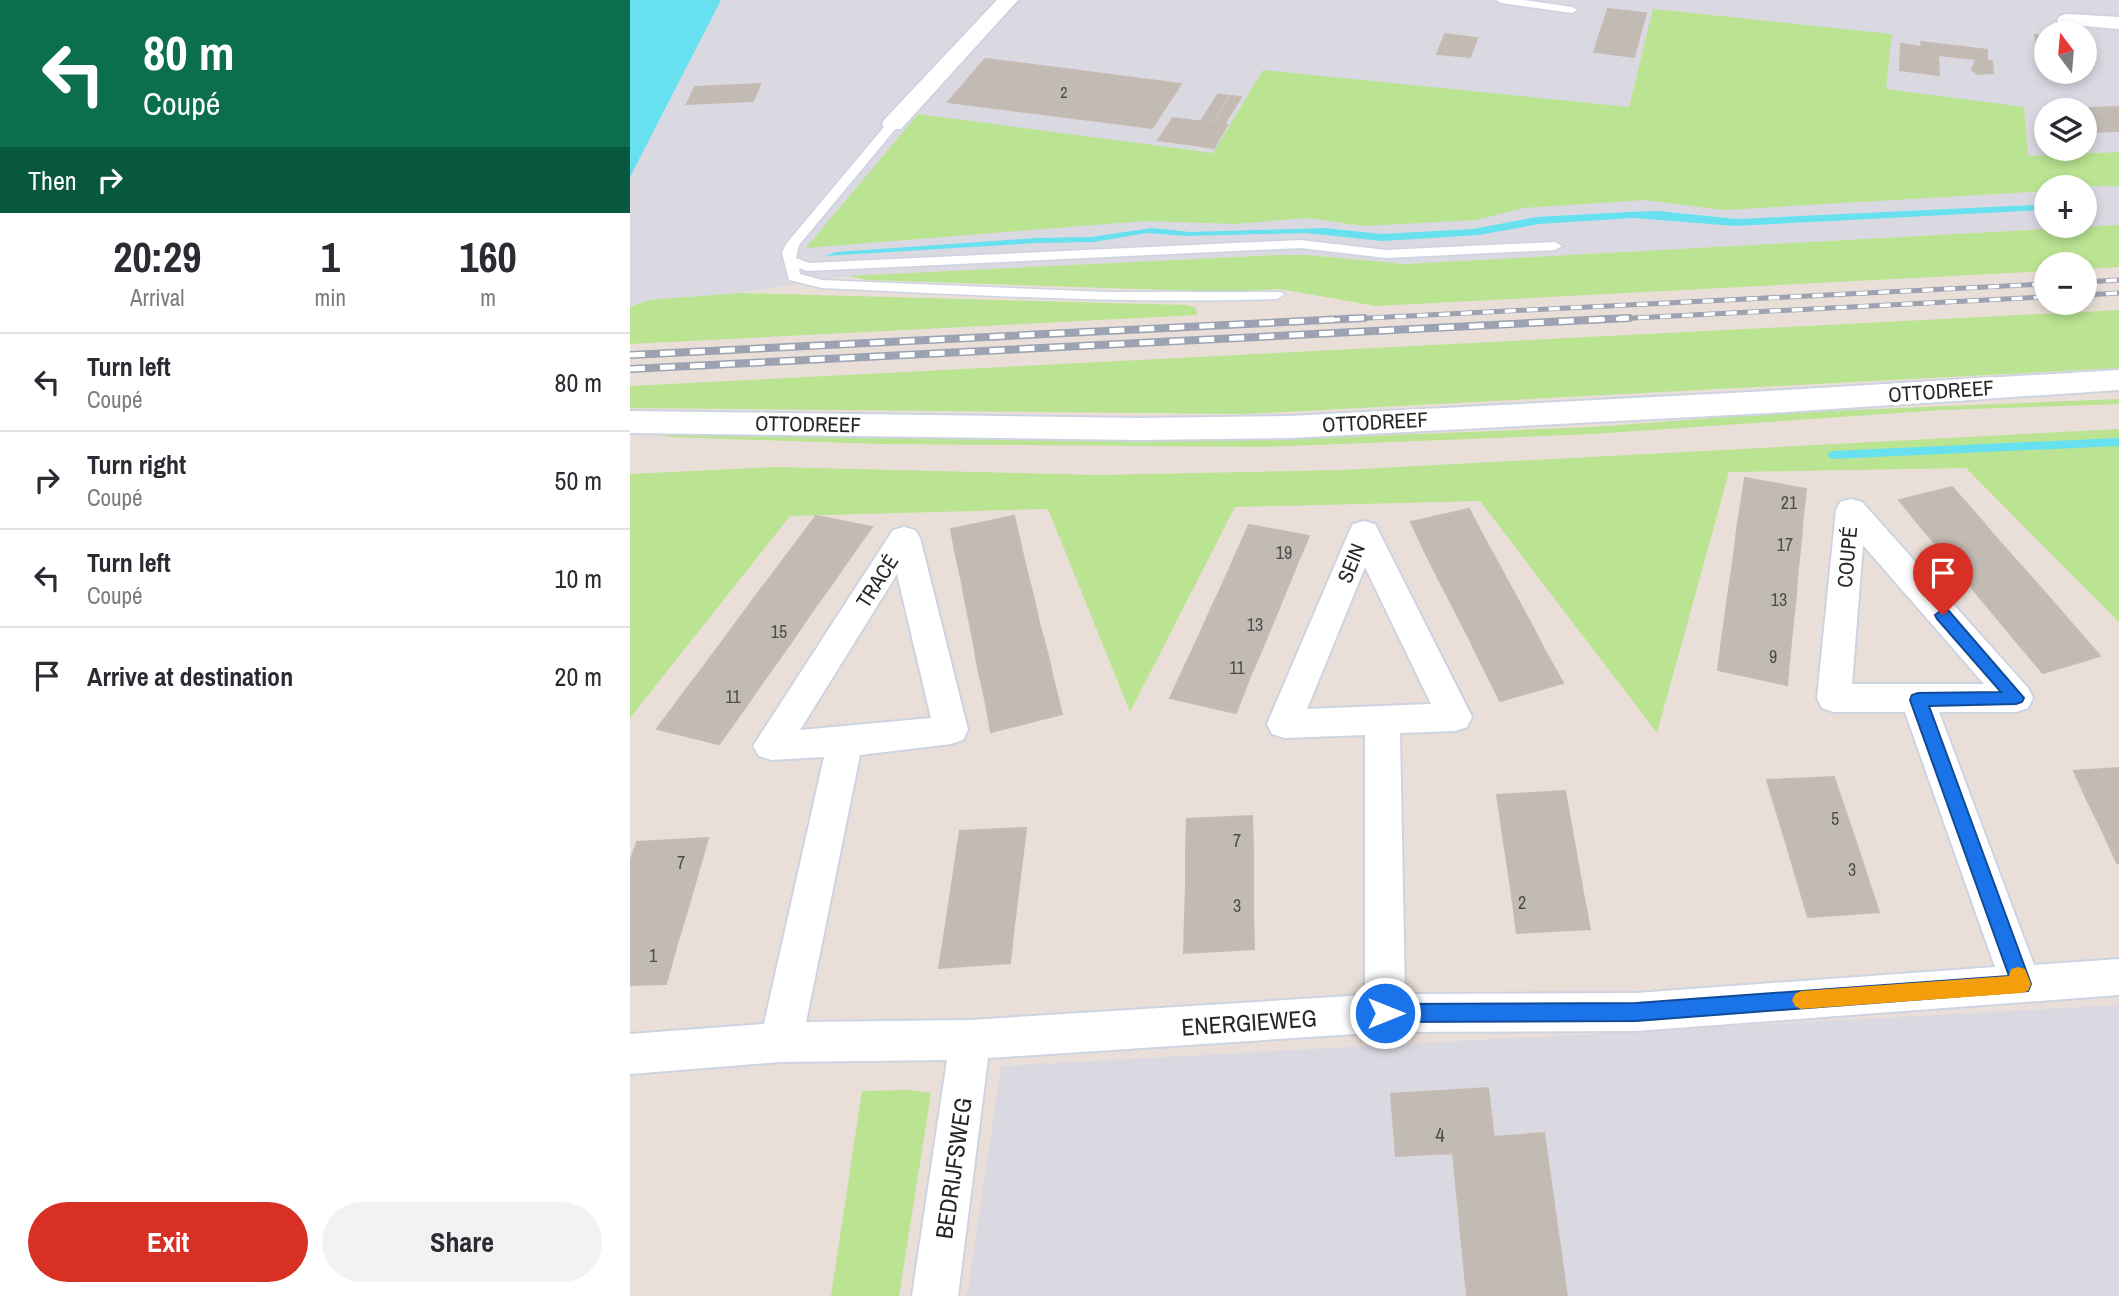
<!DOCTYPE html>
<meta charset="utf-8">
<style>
body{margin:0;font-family:"Archivo Narrow",sans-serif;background:#f2f2f3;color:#2b2b33;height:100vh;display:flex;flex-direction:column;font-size:26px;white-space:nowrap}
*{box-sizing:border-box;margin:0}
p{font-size:23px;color:#7c7c81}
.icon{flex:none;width:38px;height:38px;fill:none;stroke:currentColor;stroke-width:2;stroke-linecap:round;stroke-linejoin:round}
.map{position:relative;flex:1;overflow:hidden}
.side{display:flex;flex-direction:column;background:#fff;width:630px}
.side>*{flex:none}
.banner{background:#0b6e4f;color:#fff;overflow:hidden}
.needle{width:46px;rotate:344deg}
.tools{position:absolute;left:1404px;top:21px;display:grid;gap:14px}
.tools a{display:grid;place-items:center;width:63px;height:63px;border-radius:50%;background:#fff;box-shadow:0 4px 10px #0003;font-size:35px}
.pin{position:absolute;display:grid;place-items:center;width:60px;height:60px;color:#fff;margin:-72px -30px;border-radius:50% 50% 50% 0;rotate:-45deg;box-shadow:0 0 7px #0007}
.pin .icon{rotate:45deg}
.me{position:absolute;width:77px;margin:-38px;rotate:90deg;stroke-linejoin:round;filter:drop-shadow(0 0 5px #0008)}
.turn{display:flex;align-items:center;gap:24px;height:147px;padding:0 28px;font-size:32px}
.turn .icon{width:91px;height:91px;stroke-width:2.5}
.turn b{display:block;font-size:49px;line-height:60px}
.then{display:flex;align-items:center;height:66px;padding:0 28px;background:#0003;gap:14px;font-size:26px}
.eta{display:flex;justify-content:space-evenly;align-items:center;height:119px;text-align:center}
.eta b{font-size:42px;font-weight:700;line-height:49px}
.cta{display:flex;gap:14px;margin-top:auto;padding:14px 28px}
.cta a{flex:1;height:80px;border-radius:42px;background:#d93025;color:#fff;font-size:28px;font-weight:700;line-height:80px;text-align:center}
.cta a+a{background:#f2f2f3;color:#2b2b33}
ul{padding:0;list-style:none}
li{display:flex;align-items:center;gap:21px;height:98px;padding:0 28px;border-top:2px solid #e1e1e2}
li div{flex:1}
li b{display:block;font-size:26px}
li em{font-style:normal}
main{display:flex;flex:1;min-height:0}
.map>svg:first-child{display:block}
.industrial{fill:#dad9e2;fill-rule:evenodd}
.green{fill:#bae392}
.water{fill:#67e1f0}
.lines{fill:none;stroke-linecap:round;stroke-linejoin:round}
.stream{fill:#67e1f0;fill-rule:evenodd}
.building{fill:#c2bbb4;stroke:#c5bbb2;stroke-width:2}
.service-casing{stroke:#cdd4e1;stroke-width:3}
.minor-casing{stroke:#cdd4e1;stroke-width:4}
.tertiary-casing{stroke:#cdd4e1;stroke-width:4}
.service{fill:#fff;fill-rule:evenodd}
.minor{fill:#fff;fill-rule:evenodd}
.tertiary{fill:#fff;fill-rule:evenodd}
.rail-far1-casing{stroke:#9ba2b2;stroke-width:5}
.rail-casing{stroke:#9ba2b2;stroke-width:8}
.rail-far1{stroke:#fff;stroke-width:3.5;stroke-dasharray:11;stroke-linecap:butt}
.rail{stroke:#fff;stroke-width:5;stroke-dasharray:15;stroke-linecap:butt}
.route{fill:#1a73e8;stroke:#114b97;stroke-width:2}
.slow{fill:#f59e0b}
.labels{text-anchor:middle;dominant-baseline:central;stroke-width:7;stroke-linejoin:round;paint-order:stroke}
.far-number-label{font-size:16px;fill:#4e4c4a}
.number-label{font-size:18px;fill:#4e4c4a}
.street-label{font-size:21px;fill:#272727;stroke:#fff}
.near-number-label{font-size:21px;fill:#4e4c4a}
.near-street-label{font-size:24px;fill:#272727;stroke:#fff}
</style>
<main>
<section class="side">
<div class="banner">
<div class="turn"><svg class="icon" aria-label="left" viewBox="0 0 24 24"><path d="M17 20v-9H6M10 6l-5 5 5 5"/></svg><div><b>80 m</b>Coupé</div></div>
<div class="then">Then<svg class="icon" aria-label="right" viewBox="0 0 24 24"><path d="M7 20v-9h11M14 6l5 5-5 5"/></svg></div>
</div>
<div class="eta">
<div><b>20:29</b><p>Arrival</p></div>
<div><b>1</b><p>min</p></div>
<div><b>160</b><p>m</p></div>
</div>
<ul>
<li><svg class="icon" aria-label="left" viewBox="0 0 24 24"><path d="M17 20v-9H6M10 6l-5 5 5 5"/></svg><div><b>Turn left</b><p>Coupé</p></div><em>80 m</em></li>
<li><svg class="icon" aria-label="right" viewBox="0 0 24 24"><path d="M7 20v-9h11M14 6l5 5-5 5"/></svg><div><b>Turn right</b><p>Coupé</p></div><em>50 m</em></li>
<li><svg class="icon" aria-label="left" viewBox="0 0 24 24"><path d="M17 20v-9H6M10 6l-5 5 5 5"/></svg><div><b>Turn left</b><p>Coupé</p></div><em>10 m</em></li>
<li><svg class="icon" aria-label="arrive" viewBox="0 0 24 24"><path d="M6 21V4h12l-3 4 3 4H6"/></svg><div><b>Arrive at destination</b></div><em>20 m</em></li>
</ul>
<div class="cta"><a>Exit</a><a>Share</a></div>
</section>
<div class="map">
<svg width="1489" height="1296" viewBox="0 0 1489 1296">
<rect width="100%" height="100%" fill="#eadfd8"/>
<path class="industrial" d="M0 0H1489V225L775 264 677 255H646L218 276 109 293 19 300 0 307ZM1416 33H1454V72H1416ZM1416 110H1454V149H1416ZM1416 187H1454V226H1416Z
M1489 1005V1296H337L371 1066Z"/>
<path class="green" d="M1023 9 1262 34 1256 89 1394 107 1398 156 1489 152V186L1416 187V191L1094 210 1015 200 894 208 846 220 734 226 678 218 604 224 515 221 176 248 288 114 583 153 633 70 999 107Z
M1489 225V267L1454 269V264H1416V271L746 306 650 289 600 292 237 280 218 276 646 255H677L775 264Z
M109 293 557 305 566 308 567 315 0 344V307L19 300Z
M1489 310V368L615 414 0 408V386Z
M1489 399V404L1312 410 964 434 633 447 249 444 41 437 0 430 636 440 962 427 1150 413Z
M1489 429V622L1336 468 1099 472 1027 733 850 501 605 507 500 712 418 509 160 516 0 718V474L145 467 468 475 712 470Z
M278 1090 301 1093 269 1296H201L232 1091Z"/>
<path class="water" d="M0 0H91L0 177Z
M1404 205 1416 210 1105 226 1004 218 909 224 849 235 752 241 676 233 556 236 517 233 464 242 407 243 194 256 207 252 406 238 461 237 522 228 560 232 695 228 751 234 843 229 906 217 998 212 1028 211 1107 219Z"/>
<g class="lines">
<path class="stream" d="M1489 438V446L1202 459 1197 455 1202 451Z"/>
</g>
<path class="building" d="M978 9 1016 13 1004 57 964 52Z
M815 34 847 38 840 57 807 54Z
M1405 35 1416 37V60L1408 59Z
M1291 42 1357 50V60L1362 61 1363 73 1348 74 1342 70 1346 59 1308 55 1309 75 1270 70 1271 44 1292 47Z
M355 59 443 70 551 84 522 128 318 102Z
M130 84 123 101 57 104 65 87Z
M588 94 598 96 583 121 572 120Z
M601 96 611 97 595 123 585 122Z
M1489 107V131L1454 132V110L1424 109Z
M543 118 597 125 584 148 528 140Z
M1115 478 1176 489 1173 515 1111 504Z
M1322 487 1345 513 1291 527 1269 500Z
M1111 504 1173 515 1171 540 1107 529Z
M839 509 853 536 794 550 781 522Z
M1345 513 1368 540 1314 554 1291 527Z
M186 516 242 527 222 555 165 544Z
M384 516 390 542 326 556 321 529Z
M619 525 679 536 667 564 607 552Z
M1107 529 1171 540 1168 567 1104 555Z
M853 536 868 563 808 578 794 550Z
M1368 540 1392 567 1337 582 1314 554Z
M390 542 396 568 332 583 326 556Z
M165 544 222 555 202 584 144 572Z
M607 552 667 564 656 591 595 579Z
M1104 555 1168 567 1166 594 1100 582Z
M868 563 883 591 823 607 808 578Z
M1392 567 1417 595 1361 611 1337 582Z
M396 568 403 595 337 610 332 583Z
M144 572 202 584 181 613 122 601Z
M595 579 656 591 644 620 582 607Z
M1100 582 1166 594 1163 623 1096 610Z
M883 591 899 620 838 636 823 607Z
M403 595 409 623 343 639 337 610Z
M1417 595 1443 625 1386 641 1361 611Z
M122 601 181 613 160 644 100 631Z
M582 607 644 620 632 649 569 636Z
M1096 610 1163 623 1160 652 1092 639Z
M899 620 915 651 853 667 838 636Z
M409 623 417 652 348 668 343 639Z
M1443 625 1470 656 1413 673 1386 641Z
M100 631 160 644 137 676 77 662Z
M569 636 632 649 619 679 555 666Z
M1092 639 1160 652 1157 685 1088 670Z
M915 651 933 683 870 701 853 667Z
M417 652 424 682 355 699 348 668Z
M77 662 137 676 114 709 53 694Z
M555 666 619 679 606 713 540 698Z
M424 682 432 714 361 732 355 699Z
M53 694 114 709 89 744 27 729Z
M1489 768V800L1458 802 1444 771Z
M1204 777 1215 810 1147 813 1137 780Z
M935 791 941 825 872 829 867 795Z
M1489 800V831L1473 832 1458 802Z
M1215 810 1226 842 1157 846 1147 813Z
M622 816 623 848 556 852 557 819Z
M941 825 947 858 877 862 872 829Z
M396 828 392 861 325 864 330 831Z
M1489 831V863H1487L1473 832Z
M78 838 68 873 0 876V862L7 842Z
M1226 842 1237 876 1167 880 1157 846Z
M623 848V880L556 884V852Z
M947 858 953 893 882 896 877 862Z
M392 861 388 893 320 897 325 864Z
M68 873 58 908 0 911V876Z
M1237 876 1249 912 1178 917 1167 880Z
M623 880V913L555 917 556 884Z
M388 893 384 926 315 931 320 897Z
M953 893 960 929 887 933 882 896Z
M58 908 47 944 0 946V911Z
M623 913 624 949 554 953 555 917Z
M384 926 380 963 309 968 315 931Z
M47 944 36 984 0 985V946Z
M858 1088 864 1137 914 1133 937 1296H837L823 1153 766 1156 761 1094Z"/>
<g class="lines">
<g class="service-casing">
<path id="service" d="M866 0H894L942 7 947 10 942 13 871 3Z
M263 120 269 124 267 127 169 245 166 258 179 263 670 240 756 250 925 242 932 246 925 250 756 258 670 248 177 271 169 268 170 274 192 280 477 292H652L654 295 647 299C495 304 344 295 192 288L159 280 152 253 156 244 259 121Z"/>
</g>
<g class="minor-casing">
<path id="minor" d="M367 0H388L271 129H255L252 124 255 119Z
M1437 14 1489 17V29L1430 24 1427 20 1430 16Z
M1221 499 1232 502 1398 688 1403 698 1398 708 1386 712H1309L1404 965 1489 959V995L1006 1031 755 1032 358 1058 328 1296H282L317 1060 151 1062 0 1074V1034L134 1024 194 757 141 760 129 756 123 746 263 530 274 527 285 530 290 538 338 730 333 740 321 744 230 755 176 1022 340 1020 735 995V735L654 738 642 734 637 724 719 532 723 524 734 521 745 524 749 532 842 717 837 727 825 731 770 733 775 994 1006 993 1365 967 1275 712H1204L1192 708 1187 698 1206 510 1210 502ZM1233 545 1354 684H1222ZM735 567 801 704 677 709ZM267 574 301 718 170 730Z"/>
</g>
<g class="tertiary-casing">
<path id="tertiary" d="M1489 370V390L1139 413 660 438 508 440 0 433V411L508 418 660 416 1139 391Z"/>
</g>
<use href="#service" class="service"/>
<use href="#minor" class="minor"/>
<use href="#tertiary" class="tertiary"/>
<g class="rail-far1-casing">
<path id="rail-far1" d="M1454 282 1489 280
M1454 295 1489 293
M699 320 1416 284
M964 320 1416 297"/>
</g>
<g class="rail-casing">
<path id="rail" d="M0 355 734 318
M0 369 999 318"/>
</g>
<use href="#rail-far1" class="rail-far1"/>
<use href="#rail" class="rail"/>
</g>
<path class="route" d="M1313 609 1318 610 1394 698 1392 702 1386 704 1299 706 1401 984 1398 991 1006 1021 755 1022 748 1020 745 1013 748 1007 755 1004 1006 1003 1379 976 1280 700 1282 695 1288 693 1371 692 1307 619 1305 615Z"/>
<path class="slow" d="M1388 967 1395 969 1401 984 1398 991 1391 993 1171 1009 1165 1006 1162 1000 1165 994 1171 991 1379 976 1381 969Z"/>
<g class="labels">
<g class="far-number-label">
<text x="434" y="92">2</text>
</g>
<g class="number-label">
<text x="1159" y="502">21</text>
<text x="1155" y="544">17</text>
<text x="654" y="552">19</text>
<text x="1149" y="599">13</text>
<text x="625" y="624">13</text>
<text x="149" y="631">15</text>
<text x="1143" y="656">9</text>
<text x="607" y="667">11</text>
<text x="103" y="696">11</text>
<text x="1205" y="818">5</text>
<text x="607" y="840">7</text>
<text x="51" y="862">7</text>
<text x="1222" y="869">3</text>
<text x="892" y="902">2</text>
<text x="607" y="905">3</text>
<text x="23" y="955">1</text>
</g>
<g class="street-label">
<text transform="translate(1311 391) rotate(-4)">OTTODREEF</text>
<text transform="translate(745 422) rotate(-3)">OTTODREEF</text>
<text transform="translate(178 424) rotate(1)">OTTODREEF</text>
<text transform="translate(1217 557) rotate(-85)">COUPÉ</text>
<text transform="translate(721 563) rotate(-68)">SEIN</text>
<text transform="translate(247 581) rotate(-57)">TRACÉ</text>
</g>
<g class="near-number-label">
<text x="810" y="1134">4</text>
</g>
<g class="near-street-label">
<text transform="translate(619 1022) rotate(-4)">ENERGIEWEG</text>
<text transform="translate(323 1168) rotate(-82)">BEDRIJFSWEG</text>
</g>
</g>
</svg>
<div class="tools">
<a><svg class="needle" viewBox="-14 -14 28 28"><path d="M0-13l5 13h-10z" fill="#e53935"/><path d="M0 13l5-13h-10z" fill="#7c7c81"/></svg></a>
<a><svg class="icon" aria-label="layers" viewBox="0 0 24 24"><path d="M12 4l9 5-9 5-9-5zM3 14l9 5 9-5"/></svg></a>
<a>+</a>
<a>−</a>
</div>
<div class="pin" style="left:1313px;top:615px;background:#d93025"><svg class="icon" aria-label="arrive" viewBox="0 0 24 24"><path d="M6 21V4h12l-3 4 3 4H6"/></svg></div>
<svg class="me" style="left:755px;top:1013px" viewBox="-20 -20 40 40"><circle r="17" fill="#1a73e8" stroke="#fff" stroke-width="3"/><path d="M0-11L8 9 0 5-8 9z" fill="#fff"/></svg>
</div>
</main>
